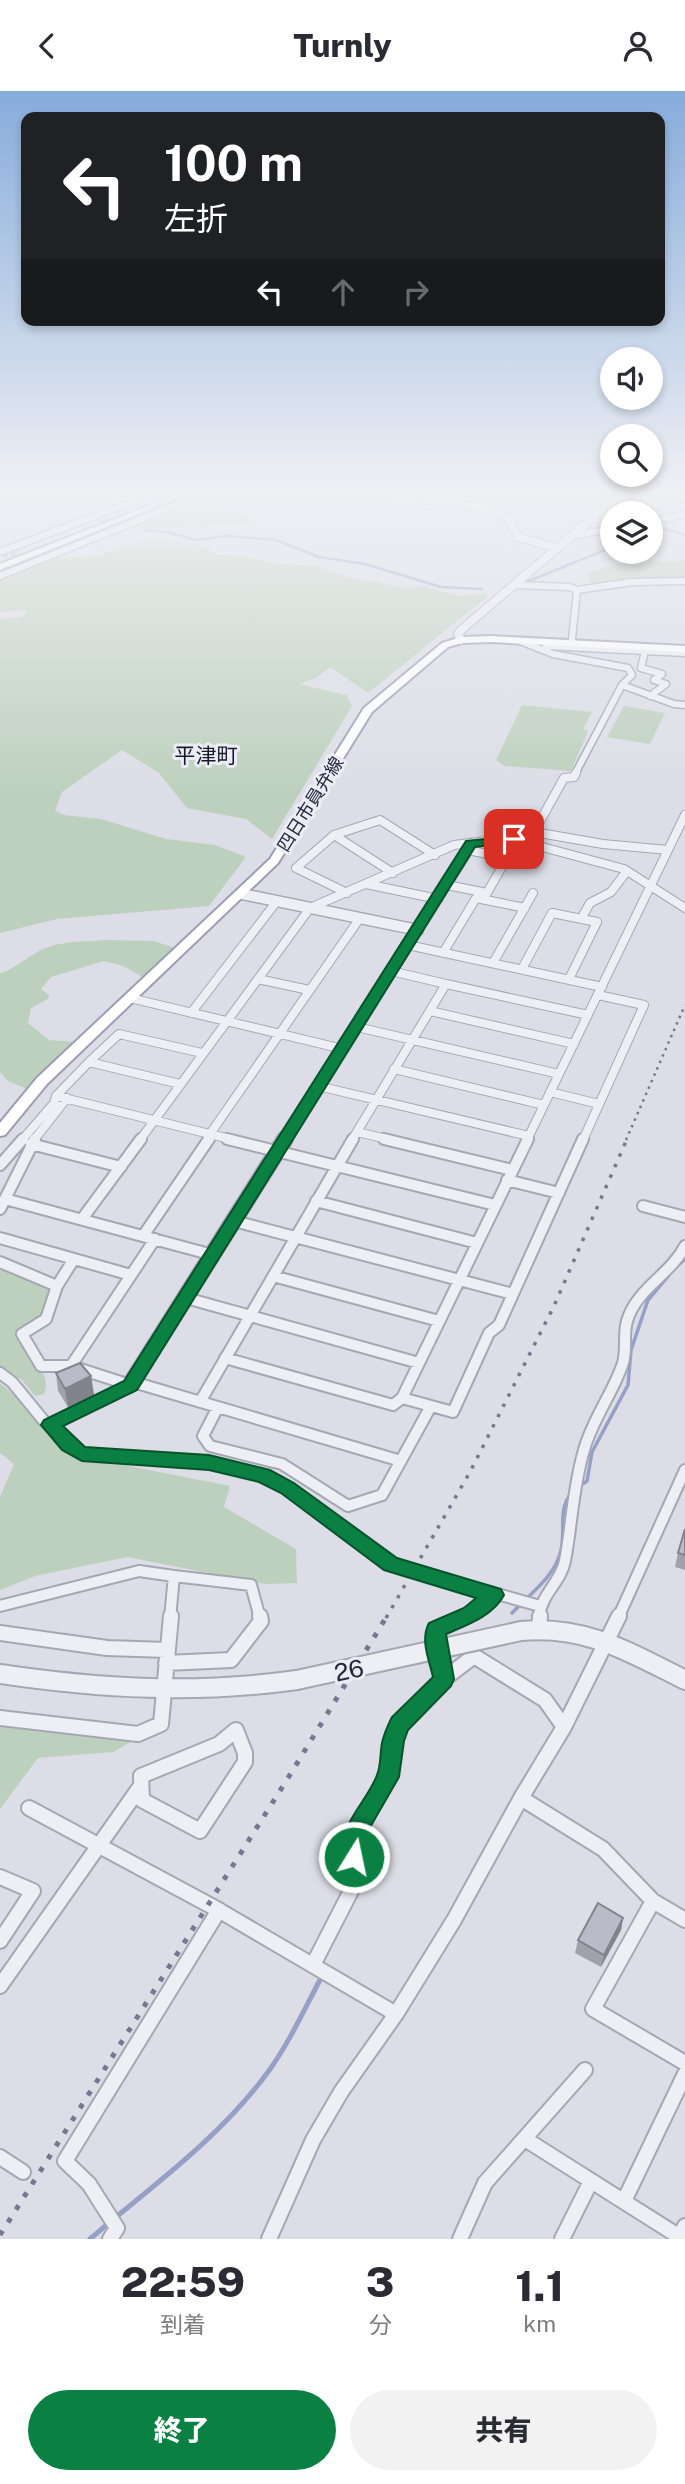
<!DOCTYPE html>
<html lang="ja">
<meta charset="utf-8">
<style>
body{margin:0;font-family:"Public Sans","Noto Sans JP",sans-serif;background:#f2f2f3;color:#2b2b33;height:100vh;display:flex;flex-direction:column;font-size:26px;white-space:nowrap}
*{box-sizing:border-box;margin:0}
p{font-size:23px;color:#7c7c81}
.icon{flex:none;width:38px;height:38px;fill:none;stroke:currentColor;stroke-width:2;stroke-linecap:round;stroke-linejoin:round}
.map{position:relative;height:2148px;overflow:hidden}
.side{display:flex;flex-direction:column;background:#fff;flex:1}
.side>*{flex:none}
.guide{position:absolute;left:21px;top:21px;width:644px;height:214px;border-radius:14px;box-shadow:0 4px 10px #0003;background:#202124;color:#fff;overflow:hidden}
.tools{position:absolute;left:600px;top:256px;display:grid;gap:14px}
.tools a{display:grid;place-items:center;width:63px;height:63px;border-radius:50%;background:#fff;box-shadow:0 4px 10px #0003;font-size:35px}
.pin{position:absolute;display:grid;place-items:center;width:60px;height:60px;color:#fff;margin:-30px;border-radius:14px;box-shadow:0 4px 10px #0006}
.me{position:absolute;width:77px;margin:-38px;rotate:10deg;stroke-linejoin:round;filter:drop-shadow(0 0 5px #0008)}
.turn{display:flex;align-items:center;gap:24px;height:147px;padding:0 28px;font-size:32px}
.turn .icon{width:91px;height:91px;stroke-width:2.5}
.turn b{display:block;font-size:49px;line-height:60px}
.lanes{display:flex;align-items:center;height:66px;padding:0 28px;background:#0003;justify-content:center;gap:35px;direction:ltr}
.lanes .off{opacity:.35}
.eta{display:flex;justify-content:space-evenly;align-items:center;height:119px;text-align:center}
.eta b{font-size:42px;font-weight:800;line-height:49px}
.action{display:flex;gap:14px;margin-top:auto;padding:14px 28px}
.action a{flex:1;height:80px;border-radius:42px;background:#0b8043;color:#fff;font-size:28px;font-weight:800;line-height:80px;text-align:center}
.action a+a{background:#f2f2f3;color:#2b2b33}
header{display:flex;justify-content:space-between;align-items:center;height:91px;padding:0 28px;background:#fff;font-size:32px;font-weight:800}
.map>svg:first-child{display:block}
.green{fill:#bdd0bd}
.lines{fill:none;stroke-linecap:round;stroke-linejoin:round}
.stream-far2{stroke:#96a0c7;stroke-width:2.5}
.stream-far1{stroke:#96a0c7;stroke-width:3.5}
.stream{stroke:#96a0c7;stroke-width:5}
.minor-tunnel{stroke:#b7b9c4;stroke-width:6;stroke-dasharray:6 3.5;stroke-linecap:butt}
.minor-far3-casing{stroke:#a5a7b3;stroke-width:9}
.minor-far2-casing{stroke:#a5a7b3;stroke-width:10}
.minor-far1-casing{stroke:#a5a7b3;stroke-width:14}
.minor-casing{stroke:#a5a7b3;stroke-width:18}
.tertiary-far3-casing{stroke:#a5a7b3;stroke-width:10}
.tertiary-far2-casing{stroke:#a5a7b3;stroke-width:13}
.tertiary-far1-casing{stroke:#a5a7b3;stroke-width:18}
.tertiary-casing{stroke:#a5a7b3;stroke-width:22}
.primary-casing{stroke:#9b9eb2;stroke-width:4}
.motorway-casing{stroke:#83869d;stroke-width:3}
.minor-far3{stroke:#eeeff5;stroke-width:6}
.minor-far2{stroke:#eeeff5;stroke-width:8}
.minor-far1{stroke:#eeeff5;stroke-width:10}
.minor{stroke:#eeeff5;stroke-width:14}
.tertiary-far3{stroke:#eeeff5;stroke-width:8}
.tertiary-far2{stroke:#eeeff5;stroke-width:10}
.tertiary-far1{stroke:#eeeff5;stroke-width:14}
.tertiary{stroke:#eeeff5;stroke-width:18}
.primary{fill:#fff;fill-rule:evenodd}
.motorway{fill:#fff;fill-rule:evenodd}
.rail-far2{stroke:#757890;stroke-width:2.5;stroke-dasharray:2.5 4.5;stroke-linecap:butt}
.rail-far1{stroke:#757890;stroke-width:3.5;stroke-dasharray:3.5 8;stroke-linecap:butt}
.rail{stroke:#757890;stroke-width:5;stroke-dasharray:5 10;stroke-linecap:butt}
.tertiary-bridge-casing{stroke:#a5a7b3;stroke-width:22;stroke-linecap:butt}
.tertiary-bridge{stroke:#eeeff5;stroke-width:18}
.wall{fill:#9fa1ad}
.shaded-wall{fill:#82838d}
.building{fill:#b9bbc9;stroke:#82838d;stroke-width:2}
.route{fill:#0b8043;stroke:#07532c;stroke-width:2}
.labels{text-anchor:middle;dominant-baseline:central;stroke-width:6;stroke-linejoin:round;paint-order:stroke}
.far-street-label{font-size:18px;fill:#25283c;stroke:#ebecf4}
.far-quarter-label{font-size:21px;fill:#18192d;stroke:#ebecf4}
.near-street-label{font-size:24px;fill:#25283c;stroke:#ebecf4}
</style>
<header><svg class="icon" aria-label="back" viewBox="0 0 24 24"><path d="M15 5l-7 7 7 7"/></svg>Turnly<svg class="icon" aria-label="person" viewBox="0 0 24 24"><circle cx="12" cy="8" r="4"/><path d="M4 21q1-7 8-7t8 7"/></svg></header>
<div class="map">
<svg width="685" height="2148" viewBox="0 0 685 2148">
<rect width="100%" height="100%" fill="#dcdde6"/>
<path class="green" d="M191 417 242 422 257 432C215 431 174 440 132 437Z
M157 449 196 453 218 464H236L281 473 317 475 347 486 412 498 421 495 461 505 486 502 488 505 368 602 330 576 316 587 299 593 346 604 352 615 272 748 246 728 187 717 159 682 122 659 62 701 55 720 64 724 101 728 166 748 215 754 246 766 209 815 57 828 0 842V528L22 526 28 519 0 521V490L59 467 97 465 132 452Z
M685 469V489L591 496 587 483C618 467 652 473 685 469Z
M522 614 592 621 583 638 588 640 571 680 505 675 496 669Z
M624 615 665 622 650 653 607 646Z
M103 849 153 850 173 856 144 887 123 875 104 870 51 886 41 898 49 904 48 908 31 917 28 932 49 949 76 951 27 998 8 990 0 981V882C12 880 30 864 43 858 60 850 85 851 103 849Z
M0 1172 55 1195 40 1225 17 1243C27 1258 53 1283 44 1303L35 1305 22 1289 0 1276Z
M0 1292 79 1359 114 1372 230 1395 224 1416 296 1458 297 1492 265 1493 127 1466 35 1485 0 1499V1406L14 1373 0 1362Z
M0 1633 93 1647H138L113 1661 38 1667 0 1718Z"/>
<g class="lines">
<path class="stream-far2" d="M651 434 685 444
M143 439 166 441 196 449 226 445 276 449 319 466 365 473 441 496 482 498
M524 492 612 456"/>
<path class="stream-far1" d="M676 1176 685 1168
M578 1396 587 1390 592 1361 628 1294 631 1259 648 1209 669 1184
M526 1508C540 1495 557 1479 561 1459 566 1438 557 1419 572 1401
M512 1522 521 1513"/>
<path class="stream" d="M116 2126C170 2082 226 2038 268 1981 289 1952 304 1919 321 1887
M90 2148 110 2131"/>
<path class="minor-tunnel" d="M115 420 137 430
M2 463 40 467"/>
<g class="minor-far3-casing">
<path id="minor-far3" d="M651 431 685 423
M570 445 612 438
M0 461 156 402
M0 485 206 402
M513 494 569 496 577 499 632 491 685 490
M572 548 577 499
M520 550 553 563 628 577 632 584 622 594 674 613 685 614
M546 555 685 562
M645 560 641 577 662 583 654 589 666 593 650 605
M575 683 622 594"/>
</g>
<g class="minor-far2-casing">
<path id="minor-far2" d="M576 682 574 686 564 687 534 741 603 753 668 759
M334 744 393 782
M468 759 535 773
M366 793 438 808
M447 794 487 802 507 767
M347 802 296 777 334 744 380 729 435 764
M581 828 590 812 611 801 627 780
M408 854 602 896
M443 862 476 807 525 817
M493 872 533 802
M522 878 552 822 597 831 569 888
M391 880 446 893
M258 888 309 899
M130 907 343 958
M430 920 574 953
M191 922 277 810
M357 936 559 983
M89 971 119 943 202 962
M394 978 544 1014
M318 995 529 1045
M550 1001 599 1013
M56 1005 89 971 180 993
M357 1041 391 1049
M210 1043 360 827
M22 1049 54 1012 56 1005 234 1049
M34 1049 67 1007
M140 1049 310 817 454 754 502 748 520 750 624 778 685 817
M208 1049 212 1043
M352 1049 446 893 588 924
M527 1049 685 724
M583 1049 644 914 598 904"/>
</g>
<g class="minor-far1-casing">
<path id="minor-far1" d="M227 1048 495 1114
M384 1048 512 1079
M528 1048 402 1307 453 1321 489 1242 499 1234 583 1048
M31 1053 121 1076
M0 1074 23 1048
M507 1089 559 1102
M5 1108 213 1164
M316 1110 477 1152
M643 1115 685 1126
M0 1118 35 1048
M82 1128 141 1048
M234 1130 513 1203
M143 1145 209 1048
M0 1147 131 1184
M0 1171 57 1195 46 1228 22 1243 41 1275H71
M273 1185 439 1230
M57 1195 74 1168
M186 1207 419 1272
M225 1267 393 1314 402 1307
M0 1282 12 1291 44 1330 81 1363 209 1371 263 1385 288 1397 391 1473 540 1515
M133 1291 401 1370
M130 1294 71 1275 155 1148
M200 1311 353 1048
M218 1316 203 1345 210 1355 282 1373 348 1415 382 1404 431 1315
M51 1334 130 1294
M174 1485 251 1494 260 1527
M0 1515 139 1480 174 1485 170 1527
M463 1527 471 1523 493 1504
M539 1527C540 1504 561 1491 565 1470 572 1433 573 1395 584 1359 592 1329 613 1302 623 1272 627 1258 623 1243 627 1230 636 1198 671 1183 685 1155
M618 1527 685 1379"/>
</g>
<g class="minor-casing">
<path id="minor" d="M539 1537 540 1525
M0 1542 107 1557 167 1559
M166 1572 231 1569 261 1530 260 1525
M444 1588 435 1549 436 1538 467 1525
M0 1627 138 1643 161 1633 171 1525
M236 1639 245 1662V1671L200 1740 142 1709 141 1685 219 1653Z
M521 1707 603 1758 653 1810 685 1829
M29 1717 215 1817 396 1923
M0 1786 33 1800 0 1850
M653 1810 593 1918 685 1972
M314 1872 353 1796 354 1748 388 1686 393 1650 400 1633 444 1588 474 1565 545 1609 564 1636
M0 1895 140 1696
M525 2048 683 2148
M0 2066 23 2081
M624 2110 685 1983
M110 2148 117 2137 89 2093 65 2070 219 1819
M269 2148 313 2049 341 2001 396 1923 454 1829 521 1707 564 1636 619 1525
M460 2148 485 2092 585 1979
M562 2148 591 2090
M679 2148 685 2135"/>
</g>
<g class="tertiary-far3-casing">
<path id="tertiary-far3" d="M385 402 490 418 509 428 518 446 557 457
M461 549 458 543 461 539 622 402"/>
</g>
<g class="tertiary-far2-casing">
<path id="tertiary-far2" d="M242 803 418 839
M284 1049 471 753"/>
</g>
<g class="tertiary-far1-casing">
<path id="tertiary-far1" d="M130 1294 285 1048"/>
</g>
<g class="tertiary-casing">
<path id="tertiary" d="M521 1540C586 1534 629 1561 685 1589
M0 1583C100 1598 196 1603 297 1589"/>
</g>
<g class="primary-casing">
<path id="primary" d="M181 402H191L0 479V473Z
M491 545 685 555V561L491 551 462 552 448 556 372 621 278 772 47 993 5 1044 0 1045V1032L37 987 270 768 364 617 442 552 461 546Z"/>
</g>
<g class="motorway-casing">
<path id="motorway" d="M669 402H680L685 405V412Z"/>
</g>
<use href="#minor-far3" class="minor-far3"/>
<use href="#minor-far2" class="minor-far2"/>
<use href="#minor-far1" class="minor-far1"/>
<use href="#minor" class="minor"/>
<use href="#tertiary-far3" class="tertiary-far3"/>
<use href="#tertiary-far2" class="tertiary-far2"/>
<use href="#tertiary-far1" class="tertiary-far1"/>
<use href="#tertiary" class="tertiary"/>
<use href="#primary" class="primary"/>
<use href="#motorway" class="motorway"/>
<path class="rail-far2" d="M626 1049 685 914"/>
<path class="rail-far1" d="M386 1527 470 1381 554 1215 627 1048"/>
<path class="rail" d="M0 2144 288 1687 387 1525"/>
<g class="tertiary-bridge-casing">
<path id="tertiary-bridge" d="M297 1589 521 1540"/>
</g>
<use href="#tertiary-bridge" class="tertiary-bridge"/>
</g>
<path class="wall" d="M56 1282 91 1285 94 1304 68 1316 58 1300Z
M685 1438V1479L675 1476 678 1462Z
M623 1827 621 1839 601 1876 575 1862 578 1849Z"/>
<path class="shaded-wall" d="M91 1285 94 1304 68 1316 65 1298Z
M623 1827 621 1839 601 1876 604 1864Z"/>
<path class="building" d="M80 1272 91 1285 65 1298 56 1282Z
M685 1438V1464L678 1462Z
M598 1812 623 1827 604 1864 578 1849Z"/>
<linearGradient id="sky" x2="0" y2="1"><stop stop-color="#87acdb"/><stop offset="0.57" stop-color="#eff0f4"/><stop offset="1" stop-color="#eff0f4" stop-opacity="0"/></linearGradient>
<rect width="685" height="702" fill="url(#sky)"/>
<path class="route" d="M514 745 520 748 518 751 475 756 137 1299 63 1335 85 1356 209 1364 270 1379 294 1392 397 1467 501 1498 504 1504C493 1525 467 1534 446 1543L454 1588 451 1595 408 1639 404 1650 399 1686 369 1738 362 1774 354 1777 346 1774C331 1739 366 1714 377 1684 381 1675 380 1662 382 1652 384 1643 388 1634 392 1626L433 1586C429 1568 420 1549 429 1532L464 1517 476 1507 384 1479 281 1402 259 1391 209 1379 82 1370 62 1359 41 1334 44 1329 124 1290 466 750Z"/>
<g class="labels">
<g class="far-street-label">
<text transform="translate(310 713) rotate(-58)">四日市員弁線</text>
</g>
<g class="far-quarter-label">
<text x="206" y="664">平津町</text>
</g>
<g class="near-street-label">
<text transform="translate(349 1579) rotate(-12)">26</text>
</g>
</g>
</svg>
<div class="tools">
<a><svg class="icon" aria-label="sound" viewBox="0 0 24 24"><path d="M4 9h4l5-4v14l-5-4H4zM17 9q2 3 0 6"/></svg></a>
<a><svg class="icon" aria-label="search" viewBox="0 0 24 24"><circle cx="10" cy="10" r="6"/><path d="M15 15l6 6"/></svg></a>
<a><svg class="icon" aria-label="layers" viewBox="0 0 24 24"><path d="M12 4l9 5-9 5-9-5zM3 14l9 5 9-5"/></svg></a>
</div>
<div class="pin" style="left:514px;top:748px;background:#d93025"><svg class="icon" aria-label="arrive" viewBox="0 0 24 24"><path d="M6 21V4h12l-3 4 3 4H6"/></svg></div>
<svg class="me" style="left:354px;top:1766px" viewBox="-20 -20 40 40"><circle r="17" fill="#0b8043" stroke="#fff" stroke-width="3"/><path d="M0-11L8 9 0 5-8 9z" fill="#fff"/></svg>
<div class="guide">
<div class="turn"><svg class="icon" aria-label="left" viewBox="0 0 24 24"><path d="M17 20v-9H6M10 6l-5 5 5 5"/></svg><div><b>100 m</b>左折</div></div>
<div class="lanes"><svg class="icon" aria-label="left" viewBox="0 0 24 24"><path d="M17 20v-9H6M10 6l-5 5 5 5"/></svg><svg class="icon off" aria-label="ahead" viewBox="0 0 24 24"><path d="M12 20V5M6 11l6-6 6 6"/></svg><svg class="icon off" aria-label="right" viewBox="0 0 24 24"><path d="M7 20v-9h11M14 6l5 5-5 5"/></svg></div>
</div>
</div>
<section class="side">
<div class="eta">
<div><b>22:59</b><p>到着</p></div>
<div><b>3</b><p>分</p></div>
<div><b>1.1</b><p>km</p></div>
</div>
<div class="action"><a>終了</a><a>共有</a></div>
</section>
